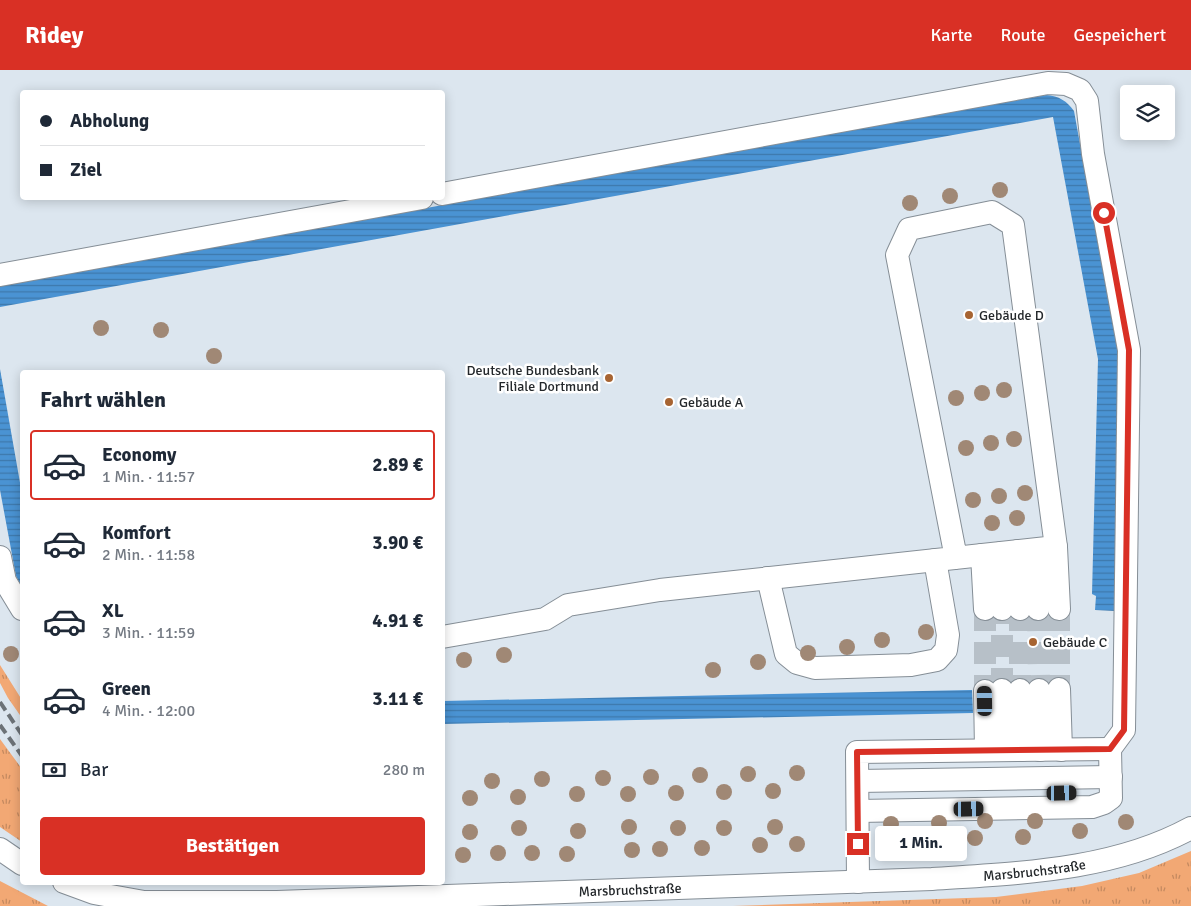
<!DOCTYPE html>
<html lang="de">
<meta charset="utf-8">
<style>
:root{--surface:#fff;--page:#f2f2f3;--text:#1f2937;--muted:#747a83;--line:#e0e1e3;--accent:#d93025}
body{margin:0;font-family:Signika,sans-serif;background:var(--page);color:var(--text);height:100vh;display:flex;flex-direction:column;font-size:19px;white-space:nowrap}
*{box-sizing:border-box;margin:0}
p{font-size:16px;color:var(--muted)}
.icon{flex:none;width:28px;height:28px;fill:none;stroke:currentColor;stroke-width:2;stroke-linecap:round;stroke-linejoin:round}
.map{position:relative;flex:1;overflow:hidden}
.panel{position:absolute;left:20px;top:300px;width:425px;height:515px;display:flex;flex-direction:column;background:var(--surface);border-radius:5px;box-shadow:0 2px 12px #0003}
.panel>*{flex:none}
.banner{position:absolute;left:20px;top:20px;width:425px;height:110px;border-radius:5px;box-shadow:0 2px 12px #0003;display:grid;align-content:center;height:110px;padding:0 20px;background:var(--surface)}
.controls{position:absolute;left:1120px;top:15px;display:grid;gap:10px}
.controls a{display:grid;place-items:center;width:55px;height:55px;border-radius:5px;background:var(--surface);box-shadow:0 2px 12px #0003;font-size:25px}
.end{position:absolute;width:22px;height:22px;margin:-11px;border:6px solid #d93025;background:#fff;box-shadow:0 0 0 2px #fff}
.from{border-radius:50%}
.bubble{position:absolute;height:35px;border-radius:5px;background:var(--surface);box-shadow:0 2px 12px #0003;font-size:16px;font-weight:800;line-height:35px;text-align:center}
.car{position:absolute;width:15px;height:30px;margin:-15px -8px;border-radius:6px;box-shadow:0 0 4px 1px #0007;background:linear-gradient(#222 24%,#8ab4d8 0 40%,#222 0 76%,#8ab4d8 0 86%,#222 0)}
.banner b{display:flex;align-items:center;gap:18px;height:48px;font-size:19px}
.banner b+b{border-top:1px solid var(--line)}
.banner i{width:12px;height:12px;background:var(--text)}
ul{padding:0;list-style:none}
li{display:flex;align-items:center;gap:15px;height:70px;margin:0 10px 8px;padding:0 10px;border:2px solid transparent;border-radius:5px}
li div{flex:1}
li b{display:block;font-size:19px}
li em{font-style:normal;font-weight:800}
li.active{border-color:var(--accent)}
li>.icon{width:45px;height:45px;stroke-width:1.5}
h2{padding:0 20px;font-size:22px;line-height:60px}
.pay{display:flex;align-items:center;gap:12px;height:55px;padding:0 20px;font-size:19px}
.pay p{margin-inline-start:auto}
.cta{display:flex;gap:10px;margin-top:auto;padding:10px 20px}
.cta a{flex:1;height:58px;border-radius:5px;background:var(--accent);color:#fff;font-size:20px;font-weight:800;line-height:58px;text-align:center}
header{display:flex;align-items:center;gap:30px;box-sizing:border-box;height:70px;padding:0 25px;background:var(--accent);color:#fff}
header strong{font-size:24px}
nav{display:flex;gap:28px;margin-inline-start:auto;font-size:18px}
.map>svg:first-child{display:block}
</style>
<header>
<strong>Ridey</strong>
<nav><a>Karte</a><a>Route</a><a>Gespeichert</a></nav>
</header>
<div class="map">
<svg width="1191" height="836" viewBox="0 0 1191 836">
<defs>
<pattern id="grass-tufts" width="24" height="20" patternUnits="userSpaceOnUse" patternTransform="scale(1.25)"><rect width="24" height="20" fill="#f2a874"/><path d="M3 7l-1-3M5 7V3M7 7l1-3M15 17l-1-3M17 17v-4M19 17l1-3" fill="none" stroke="#c4895f"/></pattern>
<pattern id="water-rules" width="6" height="5" patternUnits="userSpaceOnUse" patternTransform="scale(1.25)"><rect width="6" height="5" fill="#4a93d3"/><path d="M0 2.5h6" fill="none" stroke="#3d78ab"/></pattern>
</defs>
<rect width="100%" height="100%" fill="#dce6ef"/>
<path fill="url(#grass-tufts)" d="M0 595 22 630V648L8 628 0 613Z
M0 669 22 699V772L0 757Z
M1191 781V836H733L996 827 1082 816 1139 803Z
M0 811 48 836H0Z"/>
<path fill="url(#water-rules)" d="M1046 25C1059 26 1067 31 1074 41L1118 282 1115 541 1095 540 1096 526 1092 524 1098 289 1053 47 0 237V216Z
M0 299 22 424V517L16 506 0 420Z
M972 620 973 643 443 654V631Z"/>
<g fill="none" stroke-linecap="round" stroke-linejoin="round">
<path stroke="#b7c0c8" stroke-width="22" stroke-dasharray="22 11" stroke-linecap="butt" d="M985 539V621
M1020 539V620
M1038 539 1039 620
M1059 539V619
M1002 620V539"/>
<defs>
<g id="minor">
<path d="M442 124 1048 13 1066 14 1080 20 1087 31 1093 84 1129 280 1124 660 1110 679 1111 728 1104 733 1092 737 858 741"/>
<path d="M0 205 422 128"/>
<path d="M1056 477 1059 539"/>
<path d="M1036 480 1038 539"/>
<path d="M1018 481 1020 539"/>
<path d="M1001 483 1002 539"/>
<path d="M982 485 985 539"/>
<path d="M0 487 5 511 22 539"/>
<path d="M768 508 786 584 797 593 815 598 911 595 937 590 946 580 948 565 935 490"/>
<path d="M442 567 545 549 568 535 660 520 1056 477 1013 155 992 142 909 159 897 185 956 488"/>
<path d="M1059 619 1061 680"/>
<path d="M1002 620 1004 680"/>
<path d="M1020 620 1022 680"/>
<path d="M1039 620 1040 680"/>
<path d="M985 621 986 680"/>
<path d="M858 711 1111 707"/>
<path d="M0 779 22 794"/>
<path id="s1" d="M64 812 94 823 144 832H277L932 809C1019 803 1112 801 1191 758"/>
<path d="M858 812 857 682 1110 679"/>
</g>
</defs>
<use href="#minor" stroke="#858e96" stroke-width="24"/>
<use href="#minor" stroke="#fff" stroke-width="22"/>
<path stroke="#6c7277" stroke-width="4" stroke-dasharray="10 5" stroke-linecap="butt" d="M0 632 22 665
M0 655 22 686"/>
</g>
<g fill="#a08875">
<circle cx="1000" cy="120" r="8"/>
<circle cx="950" cy="126" r="8"/>
<circle cx="910" cy="133" r="8"/>
<circle cx="101" cy="258" r="8"/>
<circle cx="161" cy="260" r="8"/>
<circle cx="214" cy="286" r="8"/>
<circle cx="1004" cy="320" r="8"/>
<circle cx="982" cy="323" r="8"/>
<circle cx="956" cy="328" r="8"/>
<circle cx="1014" cy="369" r="8"/>
<circle cx="991" cy="373" r="8"/>
<circle cx="966" cy="378" r="8"/>
<circle cx="1025" cy="423" r="8"/>
<circle cx="999" cy="426" r="8"/>
<circle cx="973" cy="430" r="8"/>
<circle cx="1017" cy="448" r="8"/>
<circle cx="992" cy="453" r="8"/>
<circle cx="926" cy="562" r="8"/>
<circle cx="882" cy="570" r="8"/>
<circle cx="847" cy="577" r="8"/>
<circle cx="808" cy="583" r="8"/>
<circle cx="11" cy="584" r="8"/>
<circle cx="504" cy="585" r="8"/>
<circle cx="464" cy="590" r="8"/>
<circle cx="758" cy="592" r="8"/>
<circle cx="713" cy="600" r="8"/>
<circle cx="797" cy="703" r="8"/>
<circle cx="748" cy="704" r="8"/>
<circle cx="700" cy="705" r="8"/>
<circle cx="651" cy="707" r="8"/>
<circle cx="603" cy="708" r="8"/>
<circle cx="542" cy="709" r="8"/>
<circle cx="492" cy="711" r="8"/>
<circle cx="773" cy="721" r="8"/>
<circle cx="724" cy="722" r="8"/>
<circle cx="676" cy="723" r="8"/>
<circle cx="577" cy="724" r="8"/>
<circle cx="628" cy="724" r="8"/>
<circle cx="518" cy="727" r="8"/>
<circle cx="470" cy="728" r="8"/>
<circle cx="985" cy="751" r="8"/>
<circle cx="1035" cy="751" r="8"/>
<circle cx="1126" cy="752" r="8"/>
<circle cx="939" cy="753" r="8"/>
<circle cx="891" cy="754" r="8"/>
<circle cx="629" cy="757" r="8"/>
<circle cx="775" cy="757" r="8"/>
<circle cx="519" cy="758" r="8"/>
<circle cx="678" cy="758" r="8"/>
<circle cx="724" cy="758" r="8"/>
<circle cx="578" cy="761" r="8"/>
<circle cx="1080" cy="761" r="8"/>
<circle cx="470" cy="762" r="8"/>
<circle cx="1023" cy="767" r="8"/>
<circle cx="975" cy="768" r="8"/>
<circle cx="928" cy="771" r="8"/>
<circle cx="797" cy="774" r="8"/>
<circle cx="760" cy="775" r="8"/>
<circle cx="702" cy="778" r="8"/>
<circle cx="660" cy="779" r="8"/>
<circle cx="632" cy="780" r="8"/>
<circle cx="498" cy="783" r="8"/>
<circle cx="532" cy="783" r="8"/>
<circle cx="567" cy="784" r="8"/>
<circle cx="463" cy="785" r="8"/>
</g>
<g fill="none" stroke-linecap="round" stroke-linejoin="round">
<path stroke="#d93025" stroke-width="6" d="M858 774 857 682 1110 679 1124 660 1129 280 1104 143"/>
</g>
<g fill="#a76432" stroke="#fff" stroke-width="2">
<circle cx="969" cy="245" r="5"/>
<circle cx="609" cy="308" r="5"/>
<circle cx="669" cy="332" r="5"/>
<circle cx="1033" cy="572" r="5"/>
</g>
<g text-anchor="middle" stroke-width="5" stroke-linejoin="round" paint-order="stroke">
<g font-size="14" fill="#24282b" stroke="#fff" text-anchor="start">
<text x="979" y="250">Gebäude D</text>
<text x="599" y="305" text-anchor="end">Deutsche Bundesbank<tspan x="599" dy="16">Filiale Dortmund</tspan></text>
<text x="679" y="337">Gebäude A</text>
<text x="1043" y="577">Gebäude C</text>
</g>
<g font-size="14" fill="#24282b" stroke="#fff">
<text dy="5" stroke="none"><textPath href="#s1" startOffset="974">Marsbruchstraße</textPath></text>
<text dy="5" stroke="none"><textPath href="#s1" startOffset="569">Marsbruchstraße</textPath></text>
</g>
</g>
</svg>
<div class="controls">
<a><svg class="icon" aria-label="layers" viewBox="0 0 24 24"><path d="M12 4l9 5-9 5-9-5zM3 14l9 5 9-5"/></svg></a>
</div>
<i class="end from" style="left:1104px;top:143px"></i>
<i class="end" style="left:858px;top:774px"></i>
<div class="bubble" style="left:875px;top:756px;width:92px">1 Min.</div>
<i class="car" style="left:985px;top:631px;rotate:359deg"></i>
<i class="car" style="left:1062px;top:723px;rotate:89deg"></i>
<i class="car" style="left:969px;top:739px;rotate:89deg"></i>
<div class="banner">
<b><i class="from"></i>Abholung</b>
<b><i></i>Ziel</b>
</div>
<section class="panel">
<h2>Fahrt wählen</h2>
<ul>
<li class="active"><svg class="icon" aria-label="car" viewBox="0 0 24 24"><path d="M5 17H2v-5l4-1 3-4h7l3 4 3 1v5h-3M9 17h6M6 11h13"/><circle cx="7" cy="17" r="2"/><circle cx="17" cy="17" r="2"/></svg><div><b>Economy</b><p>1 Min. · 11:57</p></div><em>2.89 €</em></li>
<li><svg class="icon" aria-label="car" viewBox="0 0 24 24"><path d="M5 17H2v-5l4-1 3-4h7l3 4 3 1v5h-3M9 17h6M6 11h13"/><circle cx="7" cy="17" r="2"/><circle cx="17" cy="17" r="2"/></svg><div><b>Komfort</b><p>2 Min. · 11:58</p></div><em>3.90 €</em></li>
<li><svg class="icon" aria-label="car" viewBox="0 0 24 24"><path d="M5 17H2v-5l4-1 3-4h7l3 4 3 1v5h-3M9 17h6M6 11h13"/><circle cx="7" cy="17" r="2"/><circle cx="17" cy="17" r="2"/></svg><div><b>XL</b><p>3 Min. · 11:59</p></div><em>4.91 €</em></li>
<li><svg class="icon" aria-label="car" viewBox="0 0 24 24"><path d="M5 17H2v-5l4-1 3-4h7l3 4 3 1v5h-3M9 17h6M6 11h13"/><circle cx="7" cy="17" r="2"/><circle cx="17" cy="17" r="2"/></svg><div><b>Green</b><p>4 Min. · 12:00</p></div><em>3.11 €</em></li>
</ul>
<div class="pay"><svg class="icon" aria-label="cash" viewBox="0 0 24 24"><path d="M3 7h18v10H3z"/><circle cx="12" cy="12" r="2"/></svg>Bar<p>280 m</p></div>
<div class="cta"><a>Bestätigen</a></div>
</section>
</div>
